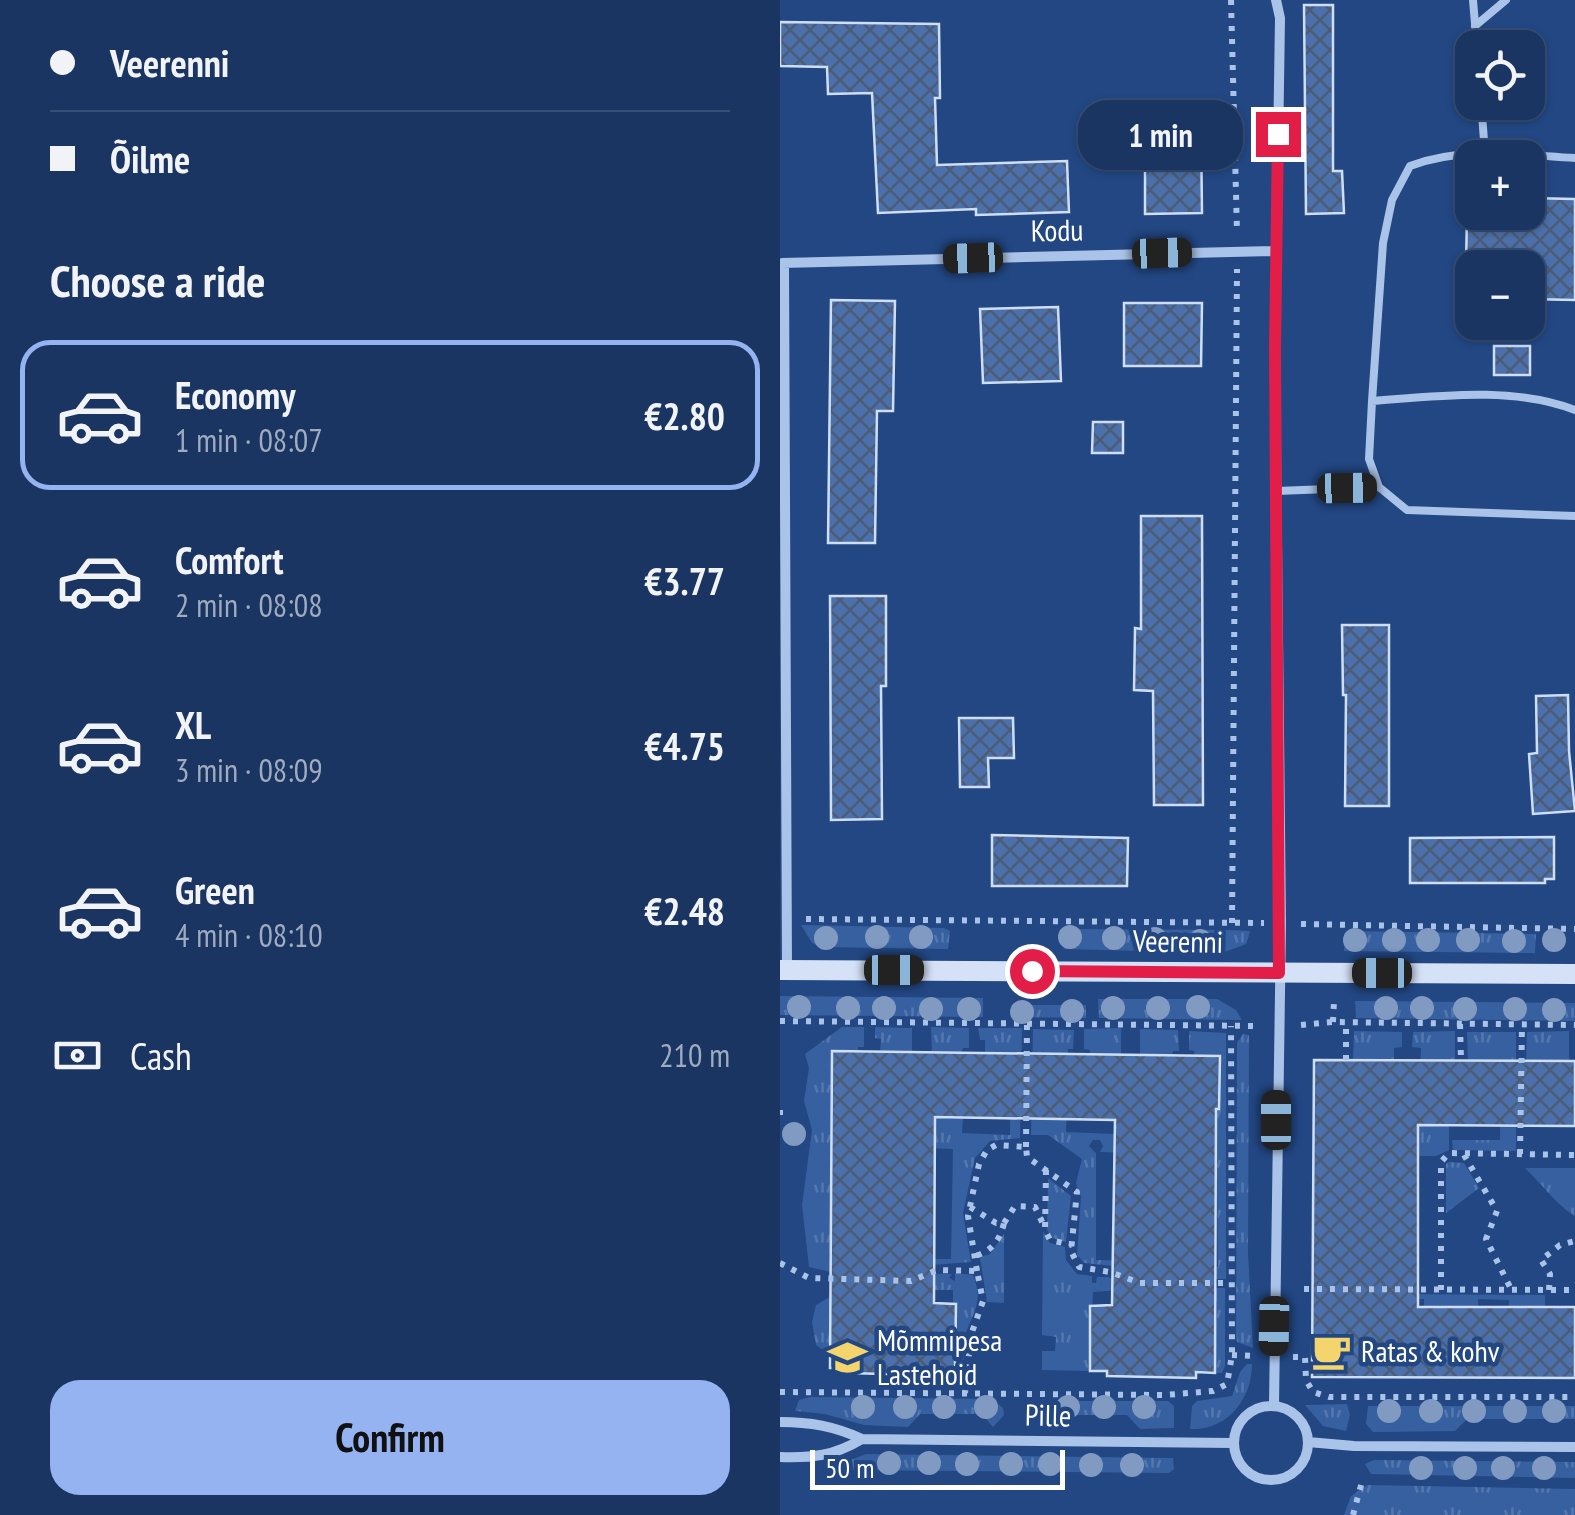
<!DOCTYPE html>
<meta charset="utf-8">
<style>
:root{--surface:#1a3562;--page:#27406b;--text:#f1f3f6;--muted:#9fabbe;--line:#385077;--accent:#95b2f1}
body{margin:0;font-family:"PT Sans Narrow",sans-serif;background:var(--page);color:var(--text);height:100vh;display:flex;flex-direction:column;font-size:38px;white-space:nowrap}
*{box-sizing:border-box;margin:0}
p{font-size:32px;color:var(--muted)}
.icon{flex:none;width:55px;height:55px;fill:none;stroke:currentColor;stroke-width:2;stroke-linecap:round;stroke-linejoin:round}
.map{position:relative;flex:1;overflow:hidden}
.sheet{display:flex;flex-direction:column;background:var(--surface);width:780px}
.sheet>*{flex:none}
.hud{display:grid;align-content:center;height:220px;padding:0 50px;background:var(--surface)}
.fabs{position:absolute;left:675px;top:30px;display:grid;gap:20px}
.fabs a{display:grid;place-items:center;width:90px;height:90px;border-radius:20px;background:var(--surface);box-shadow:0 2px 8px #0004,0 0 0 2px var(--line);font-size:50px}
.scale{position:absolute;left:30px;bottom:25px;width:255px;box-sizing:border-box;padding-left:10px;border:5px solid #fff;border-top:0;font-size:28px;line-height:35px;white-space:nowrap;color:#fff;-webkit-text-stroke:8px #224783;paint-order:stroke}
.end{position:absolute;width:45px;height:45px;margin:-22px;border:12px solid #e11d48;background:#fff;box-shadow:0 0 0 5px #fff}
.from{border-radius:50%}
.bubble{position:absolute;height:70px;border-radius:30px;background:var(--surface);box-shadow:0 2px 8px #0004,0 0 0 2px var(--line);font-size:32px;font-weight:600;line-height:70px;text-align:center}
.car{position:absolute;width:30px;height:60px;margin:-30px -15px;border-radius:12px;box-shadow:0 0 8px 2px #0007;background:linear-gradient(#222 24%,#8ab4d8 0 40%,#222 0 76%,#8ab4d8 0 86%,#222 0)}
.hud b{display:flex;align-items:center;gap:35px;height:95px;font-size:38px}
.hud b+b{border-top:2px solid var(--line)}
.hud i{width:25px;height:25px;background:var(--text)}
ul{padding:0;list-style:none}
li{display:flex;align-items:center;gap:30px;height:150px;margin:0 20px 15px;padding:0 30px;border:5px solid transparent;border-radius:30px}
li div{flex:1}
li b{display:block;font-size:38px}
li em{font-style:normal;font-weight:600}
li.selected{border-color:var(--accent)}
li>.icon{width:90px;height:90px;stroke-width:1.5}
h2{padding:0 50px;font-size:45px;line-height:120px}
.pay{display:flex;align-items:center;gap:25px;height:110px;padding:0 50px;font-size:38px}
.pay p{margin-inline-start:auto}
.cta{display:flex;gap:20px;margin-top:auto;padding:20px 50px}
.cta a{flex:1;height:115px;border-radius:30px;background:var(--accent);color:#111;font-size:40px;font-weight:600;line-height:115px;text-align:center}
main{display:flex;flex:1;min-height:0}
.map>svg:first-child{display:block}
</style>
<main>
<section class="sheet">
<div class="hud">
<b><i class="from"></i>Veerenni</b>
<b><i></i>Õilme</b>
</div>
<h2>Choose a ride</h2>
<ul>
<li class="selected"><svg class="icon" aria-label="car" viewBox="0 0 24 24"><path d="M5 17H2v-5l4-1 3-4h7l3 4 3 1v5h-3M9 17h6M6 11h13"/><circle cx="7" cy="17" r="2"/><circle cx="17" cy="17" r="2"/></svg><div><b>Economy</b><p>1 min · 08:07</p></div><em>€2.80</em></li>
<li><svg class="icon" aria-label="car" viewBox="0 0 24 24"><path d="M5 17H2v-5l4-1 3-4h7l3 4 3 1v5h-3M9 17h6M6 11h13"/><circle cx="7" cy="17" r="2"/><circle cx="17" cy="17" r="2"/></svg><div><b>Comfort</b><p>2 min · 08:08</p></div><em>€3.77</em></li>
<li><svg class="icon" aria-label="car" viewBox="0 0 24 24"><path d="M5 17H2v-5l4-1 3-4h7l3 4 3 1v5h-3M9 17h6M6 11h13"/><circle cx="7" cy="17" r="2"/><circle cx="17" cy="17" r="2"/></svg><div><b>XL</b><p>3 min · 08:09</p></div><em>€4.75</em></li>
<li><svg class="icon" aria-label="car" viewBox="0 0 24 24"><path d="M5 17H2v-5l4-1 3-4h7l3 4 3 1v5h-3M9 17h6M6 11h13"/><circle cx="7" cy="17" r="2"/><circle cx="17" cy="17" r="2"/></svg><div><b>Green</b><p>4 min · 08:10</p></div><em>€2.48</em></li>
</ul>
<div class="pay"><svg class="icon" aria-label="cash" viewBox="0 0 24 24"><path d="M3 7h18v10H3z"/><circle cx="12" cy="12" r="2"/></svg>Cash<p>210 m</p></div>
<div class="cta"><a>Confirm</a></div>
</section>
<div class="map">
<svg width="795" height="1515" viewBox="0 0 795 1515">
<defs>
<pattern id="grass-tufts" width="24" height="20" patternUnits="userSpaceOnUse" patternTransform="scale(2.5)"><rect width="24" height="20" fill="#3660a0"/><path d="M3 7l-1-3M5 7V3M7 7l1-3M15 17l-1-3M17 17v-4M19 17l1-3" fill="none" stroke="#5478ae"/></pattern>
<pattern id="building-cross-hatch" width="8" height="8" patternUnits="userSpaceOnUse" patternTransform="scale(2.5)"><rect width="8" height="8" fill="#4b70ab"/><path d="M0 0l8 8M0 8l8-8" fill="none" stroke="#4c5c77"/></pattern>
</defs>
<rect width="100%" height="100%" fill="#224783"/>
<path fill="url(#grass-tufts)" d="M21 925 164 928 170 931 168 949 42 947 32 943Z
M290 929 450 930 470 931 466 944 442 953 284 949 281 940 284 930Z
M569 931 756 934 755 953 564 951 565 934Z
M0 996 203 998V1017L0 1015Z
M318 999H437L456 1010 462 1020 319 1018Z
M575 1001 795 1003V1021L576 1018Z
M235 1005H306V1018L234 1017Z
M62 1027H84V1047H78V1052H52L51 1116H79L100 1052 101 1039 95 1038V1027L132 1028V1055H152L151 1027 189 1028V1048H183L156 1117 183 1118 182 1133 230 1135 231 1054 205 1053V1040H200L198 1028H242L240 1138 210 1141 195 1158 183 1213 191 1262 152 1265 98 1258 171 1259 173 1149 144 1148 49 1255 50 1263H59L60 1274 29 1267 22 1205 32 1130 24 1101 29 1068 25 1054Z
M341 1028V1057L360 1058V1029L398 1030 399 1051H393L392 1055 432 1120H436V1109L439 1108 440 1057 415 1056 414 1051 409 1050V1031L446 1033V1279H429V1267H438L437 1167C397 1166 360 1152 320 1152L323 1146 320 1140H313L309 1146 316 1153V1260L390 1261 333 1266 304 1263 297 1255 301 1197 296 1183 302 1159 268 1135H251L253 1029 294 1030 293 1049H288L286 1132 334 1134 336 1055 310 1054V1050L304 1049V1029Z
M574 1031 622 1032V1047L614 1048V1067L640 1068 641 1048 632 1047 633 1032 675 1031V1060L647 1061V1125L669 1126V1150L656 1156H625L534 1171 533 1125H557L607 1060H573Z
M789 1031V1061L746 1063 747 1032Z
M687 1032H736V1151L673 1150 672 1140H720L721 1061 688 1060Z
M463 1034 469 1035 468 1252 473 1348 457 1342 456 1334 457 1043Z
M669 1162 684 1163 699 1188 666 1213V1164Z
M745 1168H795V1216C776 1205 762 1184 745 1168Z
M268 1178 291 1196 286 1242 272 1238 267 1230Z
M263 1231 270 1243 285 1247 286 1260 297 1274 312 1276V1283H316L317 1277H328L356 1289 313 1292 310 1371 262 1370V1351H275L276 1337 262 1335Z
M224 1234V1303L207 1302 200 1257 210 1254Z
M175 1273 193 1275C203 1300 195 1310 186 1332 182 1342 185 1355 183 1365H175L176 1305 173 1304V1290H145L131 1283 158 1274H172L169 1278 175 1281Z
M50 1284 117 1285 116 1298 50 1297V1355L36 1345 32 1322 36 1305 50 1297Z
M387 1288H445V1366L442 1373H435L437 1302 387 1301Z
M608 1294 765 1295V1307L729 1308V1300L698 1299V1358L644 1307V1299H613Z
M467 1364H472C472 1398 448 1431 410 1429L412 1406 417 1401 452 1396 460 1372Z
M30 1397 212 1399 223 1408 224 1415 213 1427 202 1414H140L128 1427 84 1425 45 1414 15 1411 19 1400Z
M274 1401H388L394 1406V1428L360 1429 347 1415H286L276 1428 264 1412 265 1406Z
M567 1404 570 1415 566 1431 543 1426 525 1405Z
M588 1406H795V1419H687L675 1431 593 1432 586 1424Z
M86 1454 393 1458 394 1469 389 1473 68 1470V1461Z
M594 1460 795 1462V1478L591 1474 585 1464Z
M587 1485 795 1489V1515H564L571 1496Z"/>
<path fill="url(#building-cross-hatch)" stroke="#cedef6" stroke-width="2.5" d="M524 5H553V171H562L564 213 526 214Z
M0 22 159 24 160 98H155L157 165 287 161 289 212 196 215V209L98 213 92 93 48 94 47 67 0 66Z
M365 129H421L422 213 365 214Z
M748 198 795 199V300L748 299V268H686L687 212H748Z
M51 300 115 301 113 411H97L95 543H48Z
M344 303H422L421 366H344Z
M278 307 281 381 203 383 200 309Z
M714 346H750V375H714Z
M313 422H343V453H312Z
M361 516H422L423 805H374L373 691 354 690 355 628 361 629Z
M50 596H106V686H101L102 819 51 820Z
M562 625H609V806H565L566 695H563Z
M788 695 789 751 795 811 753 814 749 754 757 753 756 696Z
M179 718H233L234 758H208L209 787H180Z
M212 835 348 838 347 886H212Z
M774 837V879H765V883H630V838Z
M52 1051 440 1056 439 1109H436L435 1373 416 1372V1378L327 1376V1371H310V1306L332 1305 335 1120 155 1117 154 1303 176 1304 175 1369H157V1374H106L67 1373V1368H50Z
M534 1060 795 1061V1126L638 1125V1307H795V1378L532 1377Z"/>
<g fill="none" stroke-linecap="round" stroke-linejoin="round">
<path stroke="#aac3e8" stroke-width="6" stroke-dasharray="5 8" stroke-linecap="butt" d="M451 0 457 232
M26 919 484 923
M452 923 457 269
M521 924 795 929
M0 1021 479 1026
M553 1022 554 1001
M680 1024 681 1060
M521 1025 553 1022 795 1025
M566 1060V1023
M0 1110V1122
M246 1147 247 1022
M740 1154 742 1025
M684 1155 717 1211 706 1239 731 1289
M266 1170 265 1230 270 1240 292 1245
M190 1207 216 1223H224C220 1240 212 1251 195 1256
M224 1223 235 1206 255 1207 265 1228
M0 1263 29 1278 131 1281 157 1270 197 1271 203 1301 191 1335 185 1393
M197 1271 188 1216 199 1164 207 1150 216 1145 246 1147 247 1157 297 1192 291 1251 299 1267 330 1272 360 1283H449
M524 1289 795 1290
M661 1290V1162L669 1153 795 1155
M769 1290 770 1274 761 1260 780 1245 795 1241
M452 1355 475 1356
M513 1357H525L526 1380 533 1392 549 1397H795
M0 1392 385 1395 433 1391 447 1384 452 1355 451 1026
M573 1515 583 1478"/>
<path stroke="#aac3e8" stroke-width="8" d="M693 0 697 48
M695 26 726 0
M701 102 705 153
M592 401 603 243 612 200 630 166C683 146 740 155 795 158
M599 487 589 459 592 401C657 396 734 386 795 410
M497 491 599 487 627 510 795 516"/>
<path stroke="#aac3e8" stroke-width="10" d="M2 263 496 251
M4 263 7 970
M494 1405 501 924 495 349 500 18 496 0
M454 1443a37 37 0 1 1 74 0a37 37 0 1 1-74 0Z
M0 1422C30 1422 54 1426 82 1439L453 1443
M528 1442 574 1446 795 1447
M0 1457C32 1458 54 1456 82 1439"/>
<path stroke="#d4e1f7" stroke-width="20" d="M0 970 795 974"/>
</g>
<g fill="#819ac2">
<circle cx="97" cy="937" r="12"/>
<circle cx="141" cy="937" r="12"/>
<circle cx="290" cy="937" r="12"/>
<circle cx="46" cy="938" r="12"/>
<circle cx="334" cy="938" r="12"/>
<circle cx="375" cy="939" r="12"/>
<circle cx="575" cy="940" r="12"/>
<circle cx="614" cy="940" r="12"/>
<circle cx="648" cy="940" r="12"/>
<circle cx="688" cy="940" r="12"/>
<circle cx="774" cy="940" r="12"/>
<circle cx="420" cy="941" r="12"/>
<circle cx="734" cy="941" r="12"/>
<circle cx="19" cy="1007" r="12"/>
<circle cx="418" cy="1007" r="12"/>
<circle cx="68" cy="1008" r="12"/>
<circle cx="104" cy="1008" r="12"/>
<circle cx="333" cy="1008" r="12"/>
<circle cx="378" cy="1008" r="12"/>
<circle cx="606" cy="1008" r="12"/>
<circle cx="642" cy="1008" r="12"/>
<circle cx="151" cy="1009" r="12"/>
<circle cx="189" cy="1009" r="12"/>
<circle cx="685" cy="1009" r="12"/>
<circle cx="735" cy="1009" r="12"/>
<circle cx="774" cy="1010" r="12"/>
<circle cx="292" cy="1011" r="12"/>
<circle cx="242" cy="1012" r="12"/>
<circle cx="14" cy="1134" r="12"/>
<circle cx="83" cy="1407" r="12"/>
<circle cx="125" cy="1407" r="12"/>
<circle cx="164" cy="1407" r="12"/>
<circle cx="206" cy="1407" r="12"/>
<circle cx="288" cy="1407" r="12"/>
<circle cx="324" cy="1407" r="12"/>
<circle cx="364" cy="1407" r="12"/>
<circle cx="609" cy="1411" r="12"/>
<circle cx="651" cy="1411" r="12"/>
<circle cx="694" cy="1411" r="12"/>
<circle cx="735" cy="1411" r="12"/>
<circle cx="774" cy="1411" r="12"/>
<circle cx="109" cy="1463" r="12"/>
<circle cx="149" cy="1463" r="12"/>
<circle cx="187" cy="1464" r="12"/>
<circle cx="231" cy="1464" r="12"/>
<circle cx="270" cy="1464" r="12"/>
<circle cx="311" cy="1465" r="12"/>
<circle cx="352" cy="1465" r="12"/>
<circle cx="641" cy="1468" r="12"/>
<circle cx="685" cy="1468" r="12"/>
<circle cx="723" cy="1468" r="12"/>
<circle cx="764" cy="1468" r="12"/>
</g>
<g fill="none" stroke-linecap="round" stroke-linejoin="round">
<path stroke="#e11d48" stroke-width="12" d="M252 971 499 973 495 349 498 134"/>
</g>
<defs>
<symbol id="cafe-bare" viewBox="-9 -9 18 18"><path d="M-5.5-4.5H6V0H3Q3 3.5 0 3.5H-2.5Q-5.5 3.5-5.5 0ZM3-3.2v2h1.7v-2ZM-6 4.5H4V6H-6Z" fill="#f4d46c" stroke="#224783" stroke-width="2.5" paint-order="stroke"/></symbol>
<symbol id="school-bare" viewBox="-9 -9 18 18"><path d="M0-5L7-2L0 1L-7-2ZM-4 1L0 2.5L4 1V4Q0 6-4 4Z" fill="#f4d46c" stroke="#224783" stroke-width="2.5" paint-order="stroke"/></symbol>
</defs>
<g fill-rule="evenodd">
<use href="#cafe-bare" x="524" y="1324" width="55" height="55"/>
<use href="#school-bare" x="40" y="1330" width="55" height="55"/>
</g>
<g text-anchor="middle" stroke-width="9" stroke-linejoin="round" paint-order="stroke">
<g font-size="30" fill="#fff" stroke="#224783">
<text transform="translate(277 231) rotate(-1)" y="10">Kodu</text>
<text transform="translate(398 942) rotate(1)" y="10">Veerenni</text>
<text transform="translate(268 1416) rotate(1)" y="10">Pille</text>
</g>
<g font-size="30" fill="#fff" stroke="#224783" text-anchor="start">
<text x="97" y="1351">Mõmmipesa<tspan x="97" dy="34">Lastehoid</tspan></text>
<text x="581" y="1362">Ratas &amp; kohv</text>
</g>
</g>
</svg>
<div class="fabs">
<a><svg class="icon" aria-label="locate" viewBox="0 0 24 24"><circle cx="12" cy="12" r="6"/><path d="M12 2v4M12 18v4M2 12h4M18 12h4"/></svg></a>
<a>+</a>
<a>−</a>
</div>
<div class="scale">50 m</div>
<i class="end from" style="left:252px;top:971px"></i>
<i class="end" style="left:498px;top:134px"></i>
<div class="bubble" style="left:298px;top:100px;width:165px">1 min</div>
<i class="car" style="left:382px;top:253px;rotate:88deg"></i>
<i class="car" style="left:193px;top:258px;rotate:268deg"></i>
<i class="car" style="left:567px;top:488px;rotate:89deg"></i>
<i class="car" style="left:114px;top:970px;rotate:90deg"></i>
<i class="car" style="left:602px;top:973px;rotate:270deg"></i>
<i class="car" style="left:496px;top:1120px;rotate:0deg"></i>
<i class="car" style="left:494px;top:1326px;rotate:181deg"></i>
</div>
</main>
